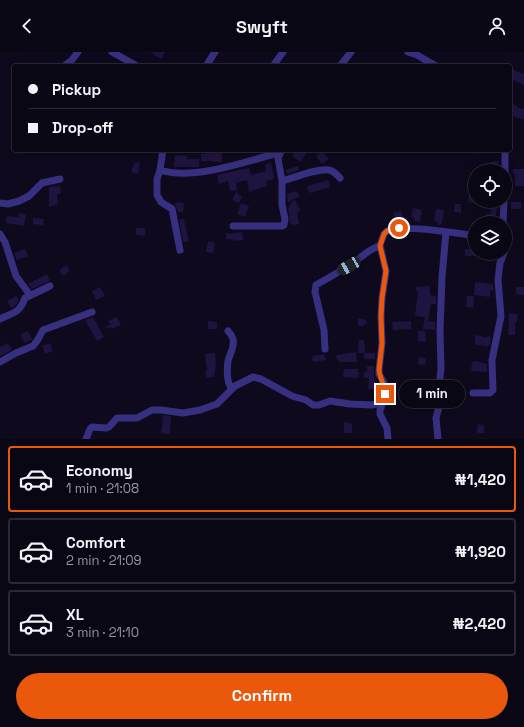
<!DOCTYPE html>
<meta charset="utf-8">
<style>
:root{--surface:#0a0715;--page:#13101e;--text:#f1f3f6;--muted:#9999a0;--line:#2a2834;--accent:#ea580c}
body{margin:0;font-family:"Space Grotesk",sans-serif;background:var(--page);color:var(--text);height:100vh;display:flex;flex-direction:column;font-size:15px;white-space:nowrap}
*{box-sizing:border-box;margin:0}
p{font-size:13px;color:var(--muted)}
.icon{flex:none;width:22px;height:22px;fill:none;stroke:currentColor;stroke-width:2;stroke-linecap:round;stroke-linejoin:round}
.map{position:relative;height:387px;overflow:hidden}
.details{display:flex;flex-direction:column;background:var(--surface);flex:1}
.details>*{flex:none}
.guide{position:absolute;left:12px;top:12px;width:500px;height:88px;border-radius:4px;box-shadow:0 4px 16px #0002,0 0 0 1px var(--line);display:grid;align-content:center;height:88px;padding:0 16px;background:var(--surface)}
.controls{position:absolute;left:468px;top:112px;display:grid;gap:8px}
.controls a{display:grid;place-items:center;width:44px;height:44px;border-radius:50%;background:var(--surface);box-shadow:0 4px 16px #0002,0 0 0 1px var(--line);font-size:20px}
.end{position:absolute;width:18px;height:18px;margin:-9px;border:5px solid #ea580c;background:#fff;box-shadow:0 0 0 2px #fff}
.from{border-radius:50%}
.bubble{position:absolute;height:28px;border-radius:14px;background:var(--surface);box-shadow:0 4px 16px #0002,0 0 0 1px var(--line);font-size:13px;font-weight:800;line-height:28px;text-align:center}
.car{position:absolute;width:12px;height:24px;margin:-12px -6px;border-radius:5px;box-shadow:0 0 3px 1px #0007;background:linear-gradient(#222 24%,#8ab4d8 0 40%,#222 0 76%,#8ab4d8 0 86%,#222 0)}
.guide b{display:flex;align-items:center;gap:14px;height:38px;font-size:15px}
.guide b+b{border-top:1px solid var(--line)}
.guide i{width:10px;height:10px;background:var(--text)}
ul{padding:7px 0 0;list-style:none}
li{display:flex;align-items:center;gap:12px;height:66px;margin:0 8px 6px;padding:0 8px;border:2px solid var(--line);border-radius:4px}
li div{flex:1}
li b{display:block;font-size:15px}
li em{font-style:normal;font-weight:800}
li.selected{border-color:var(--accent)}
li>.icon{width:36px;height:36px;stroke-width:1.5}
.action{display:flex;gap:8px;margin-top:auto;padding:8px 16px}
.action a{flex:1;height:46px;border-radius:24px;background:var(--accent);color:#fff;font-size:16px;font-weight:800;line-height:46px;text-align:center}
header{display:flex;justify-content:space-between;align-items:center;height:52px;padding:0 16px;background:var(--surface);font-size:18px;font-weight:800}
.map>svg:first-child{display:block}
</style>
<header><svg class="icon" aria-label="back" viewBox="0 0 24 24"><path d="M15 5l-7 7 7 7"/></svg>Swyft<svg class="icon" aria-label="person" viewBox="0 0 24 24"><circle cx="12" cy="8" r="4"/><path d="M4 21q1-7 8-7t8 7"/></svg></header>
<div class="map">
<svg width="524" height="387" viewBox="0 0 524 387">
<rect width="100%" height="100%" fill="#0e091c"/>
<path fill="#1f143f" d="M150 0H165L161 7Z
M511 17 524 22V33L510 26Z
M513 52 521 57V56L524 57V67L515 65 510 62V58Z
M213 98H222V110H213V109H201V102L213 101Z
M295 98 297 99 308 98 301 110 292 104Z
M322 99 329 107 322 112 316 104Z
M175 103 187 104V107H199V115H174Z
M498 109 499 118 491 119 490 110Z
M135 110 140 111 138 122 131 120Z
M270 110 272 115 274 127 266 129 267 134 249 140 247 128 236 131 238 143 242 144 239 151 232 148 237 138 230 139 228 129 219 132 217 123 249 116 251 123 266 119 265 113Z
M298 114 299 118 287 122 286 118Z
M513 117H524V134H515V122L513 121Z
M329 128 330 135 309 141 307 134Z
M60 134 61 142H57L58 152 49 155V135Z
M296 139 300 144 288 150 287 142Z
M469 141 475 142V151L468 150Z
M294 147 301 158 297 160 299 172 293 173 289 171 290 168 288 157Z
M176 150 184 151 183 160H178L175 153Z
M511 150H521V157H511Z
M241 151 249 154 245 165 237 162Z
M455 152H461V161L454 160Z
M492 153H498L494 171 485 169 487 161 490 162Z
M413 156 422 158 420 170 413 168 414 165H411Z
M436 157 444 158 442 171 438 174V170L434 169Z
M401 159 404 167H402L403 170 399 172 398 169 396 170 393 161Z
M19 161 26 162 24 174 6 171 7 164 19 165Z
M33 166 44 167 43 173 33 172Z
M179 167H184L187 182H188V190H183Z
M136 176H145V184L136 183Z
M242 180 243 188 233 189V187H226V181H230V182Z
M208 189 215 191 213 201 206 200Z
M25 197 28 204 17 208 14 201Z
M465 197 475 198V204H465Z
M66 213 70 219 63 224 59 218Z
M47 222 50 229 32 237 28 232Z
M475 230 493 232 494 238H490V245L474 243Z
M430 234V243L436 244V252H431L428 269 435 270V278L423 277 425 265 415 264 418 239H416V235Z
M100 235 105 244 96 248 92 239Z
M516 235H524V243L516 242Z
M16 244 19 248 15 254 11 256 7 249Z
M467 244H474L473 256 466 255Z
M509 261 518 262 517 270H515V283H508Z
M93 265 104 285 97 289 85 268Z
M117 265 121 273 112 277 111 275 105 277 110 272 108 269Z
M358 267H365L368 272H364V274H358Z
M208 269 217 270V277H208Z
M411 269V277L393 278 392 270Z
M28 279 32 287 25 291 20 283Z
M418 279H425L426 290 418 289Z
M475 283 482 284V286L490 284 491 287 490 293 484 295V293H475Z
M359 288H364L365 301H358Z
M8 291 12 298 0 304V295Z
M50 291 53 299 45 302 42 294Z
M356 300 357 310H339V308H337L336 303Z
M215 301 216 311 214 325 206 326 205 319 207 318 205 302Z
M364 301H375V307H364Z
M324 302 326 308 313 310 312 304Z
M419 305 426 306 425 313 418 312Z
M476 309 487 312V320L471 319 472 310Z
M367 314H374V329H377V337H368L369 326H364V320H367Z
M344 317H358L359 326 343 325Z
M417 330 423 331 421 340 416 339Z
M163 363 171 364 170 382 161 381Z
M345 370 352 372V381H344V371Z
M478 372 484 373V381H477Z"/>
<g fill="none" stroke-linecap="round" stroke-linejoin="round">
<path stroke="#373080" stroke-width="7" d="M112 0 137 14
M408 0 417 3 436 14
M64 14 72 8 78 0
M206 14 215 0
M273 14 283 0
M340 14 351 0
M163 98 160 118 157 127V143L161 150 172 157 180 198
M160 118C193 129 248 109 281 100
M505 121V98
M282 129C295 126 316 116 329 118 334 119 337 123 340 126
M0 151 8 152 19 149 29 144 42 131 60 127
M503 171 504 149
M233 174H282L284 173 285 167 282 153V129L278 106 282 98
M505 179 506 180 505 194
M0 182 5 190 16 224 30 243
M0 267C14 260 19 262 25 246L50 234
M228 279C230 281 232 284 233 287 235 295 230 301 228 309 227 317 226 330 232 337
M325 297 324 278 315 240 316 233 349 214 369 199 380 193
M0 310 16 301 33 294 37 289 43 278 92 260
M473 341H490L493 338 492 308 501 264 498 228 500 211 504 201
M86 387 90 377 92 375 106 376 109 375 117 366H137L152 358H161L183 361 200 358 217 352 235 334 253 325 261 327 292 344 306 348 313 353H319L330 349 350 352 372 353 383 350
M388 387 387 376 380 362V358L383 350 385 342 384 331 379 322V318L382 291 381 264 382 246 386 219 380 193 384 182 387 179C402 172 457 181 475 184
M438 387 436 366 440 351 439 335 441 316 440 279 442 225 446 180"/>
</g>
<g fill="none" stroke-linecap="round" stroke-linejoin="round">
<path stroke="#ea580c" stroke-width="5" d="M385 342C384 332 380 326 379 318L382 291 381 264 382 246 386 219 380 194 384 182 387 179 399 176"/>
</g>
</svg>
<div class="controls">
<a><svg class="icon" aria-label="locate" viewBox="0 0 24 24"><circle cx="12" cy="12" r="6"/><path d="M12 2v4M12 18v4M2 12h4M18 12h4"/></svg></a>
<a><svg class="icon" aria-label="layers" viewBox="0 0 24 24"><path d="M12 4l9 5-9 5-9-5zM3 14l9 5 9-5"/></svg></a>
</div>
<i class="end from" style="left:399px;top:176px"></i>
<i class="end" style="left:385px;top:342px"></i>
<div class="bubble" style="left:399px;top:328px;width:66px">1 min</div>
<i class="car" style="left:349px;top:214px;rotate:240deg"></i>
<div class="guide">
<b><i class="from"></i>Pickup</b>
<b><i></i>Drop-off</b>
</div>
</div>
<section class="details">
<ul>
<li class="selected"><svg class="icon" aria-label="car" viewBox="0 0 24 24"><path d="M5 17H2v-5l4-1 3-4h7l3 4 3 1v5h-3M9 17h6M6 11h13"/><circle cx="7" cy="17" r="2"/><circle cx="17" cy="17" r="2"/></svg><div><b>Economy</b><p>1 min · 21:08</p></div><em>₦1,420</em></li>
<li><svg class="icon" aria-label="car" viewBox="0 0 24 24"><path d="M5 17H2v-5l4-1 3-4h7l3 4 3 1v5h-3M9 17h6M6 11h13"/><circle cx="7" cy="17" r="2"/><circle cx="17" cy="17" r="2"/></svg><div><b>Comfort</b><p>2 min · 21:09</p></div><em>₦1,920</em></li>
<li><svg class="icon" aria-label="car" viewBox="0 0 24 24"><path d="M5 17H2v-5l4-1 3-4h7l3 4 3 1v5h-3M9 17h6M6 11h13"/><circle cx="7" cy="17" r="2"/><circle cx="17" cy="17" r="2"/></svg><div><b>XL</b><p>3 min · 21:10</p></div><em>₦2,420</em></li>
</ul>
<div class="action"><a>Confirm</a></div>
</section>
